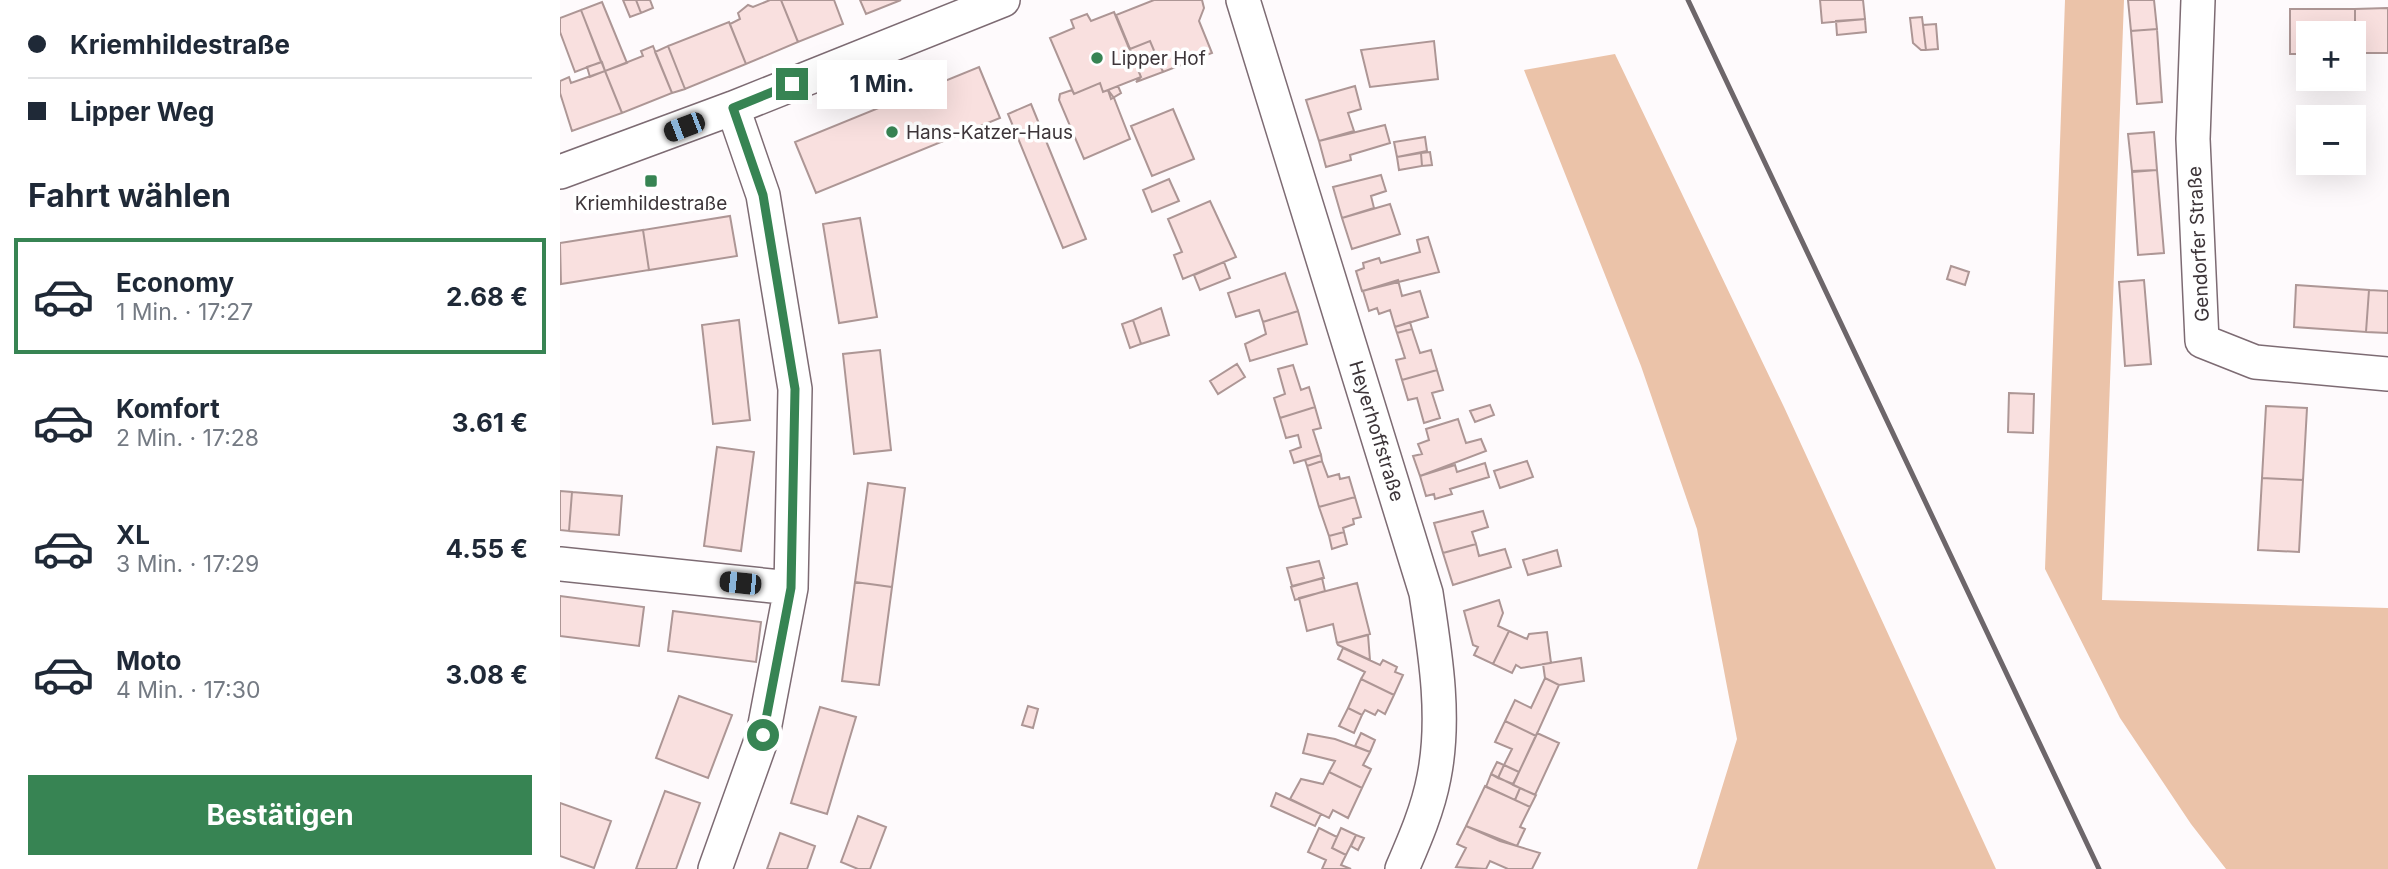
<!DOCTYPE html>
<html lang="de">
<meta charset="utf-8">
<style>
:root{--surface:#fff;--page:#f2f2f3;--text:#1f2937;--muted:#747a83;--line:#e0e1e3;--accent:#378453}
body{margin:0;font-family:Inter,sans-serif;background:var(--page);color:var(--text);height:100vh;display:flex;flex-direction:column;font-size:26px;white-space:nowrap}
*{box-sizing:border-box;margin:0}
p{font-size:23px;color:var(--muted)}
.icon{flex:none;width:38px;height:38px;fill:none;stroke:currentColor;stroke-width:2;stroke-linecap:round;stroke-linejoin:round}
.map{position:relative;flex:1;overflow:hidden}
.panel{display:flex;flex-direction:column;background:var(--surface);width:560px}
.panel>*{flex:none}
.banner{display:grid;align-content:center;height:154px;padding:0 28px;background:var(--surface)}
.buttons{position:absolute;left:1736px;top:21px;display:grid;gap:14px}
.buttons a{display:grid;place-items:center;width:70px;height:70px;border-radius:0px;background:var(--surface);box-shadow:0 7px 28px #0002;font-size:35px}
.end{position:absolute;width:32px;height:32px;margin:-16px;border:9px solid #378453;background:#fff;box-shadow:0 0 0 4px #fff}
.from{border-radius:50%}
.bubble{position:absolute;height:49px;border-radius:0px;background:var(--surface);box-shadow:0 7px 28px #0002;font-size:23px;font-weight:700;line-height:49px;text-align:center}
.car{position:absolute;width:21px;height:42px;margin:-21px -10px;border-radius:9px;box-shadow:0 0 5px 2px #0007;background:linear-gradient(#222 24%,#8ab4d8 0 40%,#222 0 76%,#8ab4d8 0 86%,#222 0)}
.banner b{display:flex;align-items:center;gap:24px;height:66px;font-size:26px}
.banner b+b{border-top:2px solid var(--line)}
.banner i{width:18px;height:18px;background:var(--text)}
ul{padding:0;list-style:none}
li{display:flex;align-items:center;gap:21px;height:116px;margin:0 14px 10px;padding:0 14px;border:4px solid transparent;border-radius:0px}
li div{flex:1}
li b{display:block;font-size:26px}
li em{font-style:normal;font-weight:700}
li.current{border-color:var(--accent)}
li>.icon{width:63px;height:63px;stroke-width:1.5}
h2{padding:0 28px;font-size:32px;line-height:84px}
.primary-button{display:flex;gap:14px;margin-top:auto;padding:14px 28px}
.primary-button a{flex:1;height:80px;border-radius:0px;background:var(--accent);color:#fff;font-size:28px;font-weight:700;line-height:80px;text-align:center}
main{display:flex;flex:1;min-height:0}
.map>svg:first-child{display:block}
</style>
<main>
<section class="panel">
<div class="banner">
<b><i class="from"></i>Kriemhildestraße</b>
<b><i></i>Lipper Weg</b>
</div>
<h2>Fahrt wählen</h2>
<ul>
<li class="current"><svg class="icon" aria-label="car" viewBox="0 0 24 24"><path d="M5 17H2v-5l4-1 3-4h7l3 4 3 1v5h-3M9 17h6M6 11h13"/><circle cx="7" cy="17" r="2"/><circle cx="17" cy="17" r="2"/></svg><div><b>Economy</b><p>1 Min. · 17:27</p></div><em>2.68 €</em></li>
<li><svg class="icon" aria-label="car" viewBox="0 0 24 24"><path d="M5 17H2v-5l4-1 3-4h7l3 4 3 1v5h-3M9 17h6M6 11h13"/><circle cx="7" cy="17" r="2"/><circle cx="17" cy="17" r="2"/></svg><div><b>Komfort</b><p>2 Min. · 17:28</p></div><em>3.61 €</em></li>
<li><svg class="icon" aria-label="car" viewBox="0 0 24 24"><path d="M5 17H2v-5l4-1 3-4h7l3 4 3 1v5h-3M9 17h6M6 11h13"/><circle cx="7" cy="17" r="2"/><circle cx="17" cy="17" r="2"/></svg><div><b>XL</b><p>3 Min. · 17:29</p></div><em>4.55 €</em></li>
<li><svg class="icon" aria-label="car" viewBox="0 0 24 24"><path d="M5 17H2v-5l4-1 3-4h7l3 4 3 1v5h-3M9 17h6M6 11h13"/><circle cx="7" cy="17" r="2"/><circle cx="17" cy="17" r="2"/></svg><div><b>Moto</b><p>4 Min. · 17:30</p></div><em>3.08 €</em></li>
</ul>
<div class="primary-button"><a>Bestätigen</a></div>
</section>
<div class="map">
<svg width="1828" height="869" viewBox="0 0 1828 869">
<rect width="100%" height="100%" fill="#fefafc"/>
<path fill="#ebc3a9" d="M1505 0H1564L1542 600 1828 608V869H1666L1631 824 1560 718 1485 569Z
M1055 54 1224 407 1436 869H1137L1177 739 1137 529 1081 366 964 70Z"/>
<path fill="#f9e0df" stroke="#ad9695" stroke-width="2" d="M63 0H76L81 13 70 17Z
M76 0H90L93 8 81 13Z
M221 0 238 42 186 64 170 24 180 19 178 13 188 5 193 7 210 0Z
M221 0H274L283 24 238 42Z
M300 0H341L306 14Z
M594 0H642L644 8 639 21 652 53 603 72 590 41 570 49 556 15Z
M1260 0H1303L1305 19 1262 23Z
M1568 0H1594L1597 29 1571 31Z
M42 2 67 63 45 71 21 10Z
M1828 8V53H1795V9Z
M1730 9H1795V53L1794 33H1748V54H1730Z
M21 10 41 62 15 72 0 32V18Z
M554 12 581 77 543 92 540 83 514 94 490 38 514 28 511 20 527 14 531 21Z
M1362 17 1366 50H1361L1353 43 1350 18Z
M1305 19 1306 32 1277 35 1276 21Z
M169 22 186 64 125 89 108 46Z
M1376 24 1378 49 1366 50 1363 25Z
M1597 29 1602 102 1577 104 1571 31Z
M590 41 603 72 576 82 581 77 570 49Z
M874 41 878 79 810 87 801 50Z
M93 46 112 93 62 113 45 71 83 56 81 51Z
M108 46 125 89 112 93 95 52Z
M42 62 45 71 30 77 27 67Z
M419 67 440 118 256 193 235 142Z
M45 71 62 113 12 131 0 93V81L9 77 11 83Z
M540 83 543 92 548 90 554 98 570 139 524 159 499 100 500 94 512 90 514 94Z
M558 86 561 93 551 99 548 90Z
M795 86 801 109 788 113 794 131 759 141 746 100Z
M471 104 526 239 503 248 448 114Z
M613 109 634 159 592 176 571 126Z
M825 125 830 143 790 155 791 160 766 167 759 141Z
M1594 132 1597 170 1572 171 1568 134Z
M865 137 867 151 837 157 834 142Z
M870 152 872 165 862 166 861 153Z
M861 153 862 166 839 170 837 157Z
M1597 170 1604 253 1578 255 1572 172Z
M821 175 826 191 811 196 814 208 782 218 773 187Z
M609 179 619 201 592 212 583 190Z
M650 201 676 257 623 279 614 255 622 252 608 219Z
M830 204 840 234 792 249 782 218Z
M170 216 177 256 89 270 83 230Z
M300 218 317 317 279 323 263 224Z
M83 230 89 270 1 284 0 243Z
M868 237 879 272 802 291 796 271 804 268 803 263 819 258 821 263 860 252 857 240Z
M664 262 670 278 640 290 634 275Z
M1391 266 1409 272 1405 285 1387 279Z
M725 273 738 311 703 322 699 310 676 317 668 293Z
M838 280 842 296 860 291 868 317 835 327 830 310 819 314 817 308 809 311 803 291Z
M1584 280 1591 364 1565 366 1559 282Z
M1736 285 1809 290 1806 332 1734 327Z
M1809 290 1828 291V333L1806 332Z
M601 308 609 335 581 344 573 320Z
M738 311 747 344 690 361 685 344 706 334 703 322Z
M179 320 190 420 153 424 142 325Z
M573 320 581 344 570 348 562 324Z
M850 322 852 329 837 333 835 327Z
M852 329 860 353 871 350 877 370 842 380 836 360 845 358 837 333Z
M320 350 331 450 294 454 283 354Z
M677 364 685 377 658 394 650 381Z
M733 365 741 390 749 387 755 407 720 418 714 398 725 394 718 369Z
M877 370 883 390 872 393 880 418 864 423 857 398 848 400 842 380Z
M1449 393 1474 394 1473 433 1448 432Z
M930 405 934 415 915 422 910 411Z
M1706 406 1747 408 1743 480 1702 478Z
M755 407 761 428 753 430 761 455 734 463 730 451 741 447 738 435 726 438 720 418Z
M898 419 906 443 921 439 926 451 860 476 853 456 862 454 858 444 869 440 866 429Z
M157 447 194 452 181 551 144 546Z
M761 455 762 461 747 466 745 460Z
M762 461 768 477 779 474 780 479 789 477 795 497 759 507 747 466Z
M967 461 973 477 940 488 934 471Z
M925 463 929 477 890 489 892 494 875 499 874 494 866 496 860 476 895 465 897 472Z
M1702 478 1743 480 1739 552 1698 550Z
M308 483 345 488 332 587 295 582Z
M0 491 12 492 9 531 0 530Z
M12 492 62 496 59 535 9 531Z
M795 497 801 517 793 519 794 524 783 528 784 532 769 536 759 507Z
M923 511 928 527 912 532 916 544 883 553 874 523Z
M784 532 787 544 772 549 769 536Z
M916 544 919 556 945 549 951 567 893 585 883 553Z
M997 550 1001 566 968 575 963 560Z
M759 561 764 578 732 586 727 568Z
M762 578 765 591 735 600 731 587Z
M295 582 332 587 319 685 282 681Z
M797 583 810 634 777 643 773 624 747 631 739 598Z
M0 596 84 607 79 646 0 636Z
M939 600 943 613 938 626 949 631 933 664 914 655 918 647 913 645 904 611Z
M113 611 201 622 196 662 108 651Z
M949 631 967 639 969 634 987 632 991 663 961 668 956 665 952 673 933 664Z
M808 635 810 660 778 645 777 643Z
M783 648 820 665 823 660 837 667 835 672 843 675 834 695 801 679 805 672 778 659Z
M1021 658 1024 681 999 685 985 678 983 664Z
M985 678 999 685 976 736 945 721 955 700 971 708Z
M801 679 834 695 825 714 818 710 815 715 805 710 802 715 788 708Z
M119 696 172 715 148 778 96 758Z
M468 706 478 709 473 728 462 725Z
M260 707 296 717 267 814 231 803Z
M788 708 802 715 794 733 779 726Z
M945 721 976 736 959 772 944 765 952 749 935 742Z
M801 733 815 740 810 752 795 746Z
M977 733 999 743 975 795 953 785Z
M748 734 775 739 810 752 803 765 811 769 802 788 769 772 775 761 743 753Z
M937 762 944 765 938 778 931 774Z
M944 765 959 772 953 784 938 778Z
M769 772 802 788 788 818 773 810 769 818 730 799 741 779 763 784Z
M931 774 960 788 955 800 926 787Z
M925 786 970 807 960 827 965 829 957 846 906 826Z
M960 788 976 795 970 807 955 800Z
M105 791 140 803 116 869H76Z
M716 793 761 814 755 826 711 806Z
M0 803 51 821 34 868 0 856Z
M298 816 326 827 310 869H298L281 862Z
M906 826 940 841 980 853 972 869H948L930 861 926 869 896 867 906 848 897 844Z
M759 828 777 837 772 848 786 855 781 865 791 869H762L766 860 748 852Z
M781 828 796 835 786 855 772 848Z
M220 833 255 846 247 869H207Z
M796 835 804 838 798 850 791 846Z"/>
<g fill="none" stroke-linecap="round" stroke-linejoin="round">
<defs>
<path id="minor" d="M683 0 866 593C875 652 886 717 874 777 868 809 855 839 842 869
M1638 0 1633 139 1642 341 1695 362 1828 374
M0 172 173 108 443 0
M0 564 231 588
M155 869 203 735 231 588 235 389 203 195 173 108"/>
</defs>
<use href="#minor" stroke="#7d6b73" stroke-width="36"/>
<use href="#minor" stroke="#fff" stroke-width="33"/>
<path stroke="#6d666a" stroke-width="5" d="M1128 0 1539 869"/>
</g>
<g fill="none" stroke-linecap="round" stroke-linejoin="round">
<path stroke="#378453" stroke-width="9" d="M203 735 231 588 235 389 203 195 173 108 232 84"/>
</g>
<g fill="#378453" stroke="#fff" stroke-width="2.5">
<circle cx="537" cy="58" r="7"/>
<circle cx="332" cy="132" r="7"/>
<rect x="84" y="174" width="14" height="14" rx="3.5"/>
</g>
<g text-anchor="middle" stroke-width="7" stroke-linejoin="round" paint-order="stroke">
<g font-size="19" fill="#3d3539" stroke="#fff" text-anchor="start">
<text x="551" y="65">Lipper Hof</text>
<text x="346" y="139">Hans-Katzer-Haus</text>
<text x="91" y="210" text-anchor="middle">Kriemhildestraße</text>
</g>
<g font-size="19" fill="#3d3539" stroke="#fff">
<text transform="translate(1638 244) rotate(-93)" y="7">Gendorfer Straße</text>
<text transform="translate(817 431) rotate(73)" y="7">Heyerhoffstraße</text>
</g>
</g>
</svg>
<div class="buttons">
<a>+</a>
<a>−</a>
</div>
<i class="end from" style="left:203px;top:735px"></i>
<i class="end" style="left:232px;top:84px"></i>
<div class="bubble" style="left:257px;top:60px;width:130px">1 Min.</div>
<i class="car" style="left:124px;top:127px;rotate:249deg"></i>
<i class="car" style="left:180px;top:583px;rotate:276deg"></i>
</div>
</main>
